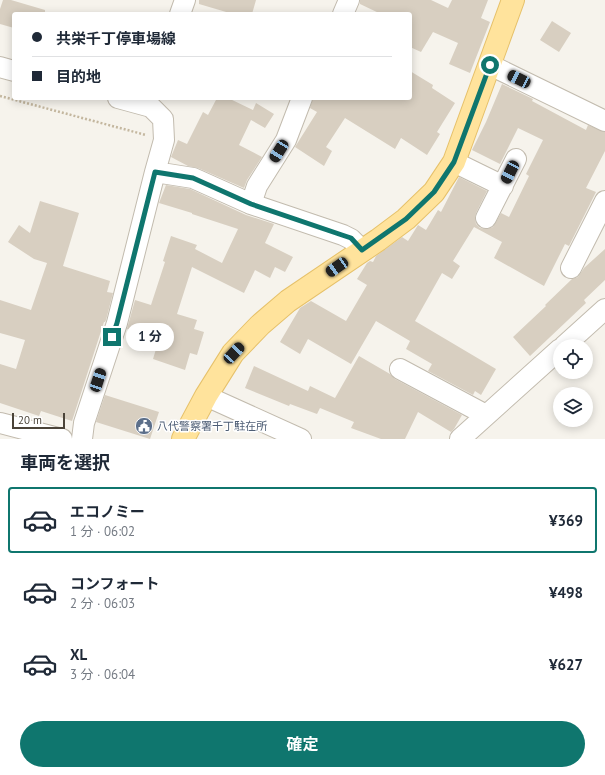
<!DOCTYPE html>
<html lang="ja">
<meta charset="utf-8">
<style>
:root{--surface:#fff;--page:#f6f6f7;--text:#1f2937;--muted:#747a83;--line:#e0e1e3;--accent:#0f766e}
body{margin:0;font-family:"PT Sans","Noto Sans JP",sans-serif;background:var(--page);color:var(--text);height:100vh;display:flex;flex-direction:column;font-size:15px;white-space:nowrap}
*{box-sizing:border-box;margin:0}
p{font-size:13px;color:var(--muted)}
.icon{flex:none;width:22px;height:22px;fill:none;stroke:currentColor;stroke-width:2;stroke-linecap:round;stroke-linejoin:round}
.map{position:relative;height:439px;overflow:hidden}
.details{display:flex;flex-direction:column;background:var(--surface);flex:1}
.details>*{flex:none}
.hud{position:absolute;left:12px;top:12px;width:400px;height:88px;border-radius:4px;box-shadow:0 2px 10px #0003;display:grid;align-content:center;height:88px;padding:0 20px;background:var(--surface)}
.buttons{position:absolute;left:553px;top:339px;display:grid;gap:8px}
.buttons a{display:grid;place-items:center;width:40px;height:40px;border-radius:50%;background:var(--surface);box-shadow:0 2px 10px #0003;font-size:20px}
.scale{position:absolute;left:12px;bottom:10px;width:53px;box-sizing:border-box;padding-left:4px;border:2px solid #4b4439;border-top:0;font-size:11px;line-height:14px;white-space:nowrap;color:#4b4439;-webkit-text-stroke:3px #fff;paint-order:stroke}
.end{position:absolute;width:18px;height:18px;margin:-9px;border:5px solid #0f766e;background:#fff;box-shadow:0 0 0 2px #fff}
.from{border-radius:50%}
.bubble{position:absolute;height:28px;border-radius:14px;background:var(--surface);box-shadow:0 2px 10px #0003;font-size:13px;font-weight:700;line-height:28px;text-align:center}
.car{position:absolute;width:12px;height:24px;margin:-12px -6px;border-radius:5px;box-shadow:0 0 3px 1px #0007;background:linear-gradient(#222 24%,#8ab4d8 0 40%,#222 0 76%,#8ab4d8 0 86%,#222 0)}
.hud b{display:flex;align-items:center;gap:14px;height:38px;font-size:15px}
.hud b+b{border-top:1px solid var(--line)}
.hud i{width:10px;height:10px;background:var(--text)}
ul{padding:0;list-style:none}
li{display:flex;align-items:center;gap:12px;height:66px;margin:0 8px 6px;padding:0 12px;border:2px solid transparent;border-radius:4px}
li div{flex:1}
li b{display:block;font-size:15px}
li em{font-style:normal;font-weight:700}
li.active{border-color:var(--accent)}
li>.icon{width:36px;height:36px;stroke-width:1.5}
h2{padding:0 20px;font-size:18px;line-height:48px}
.primary-button{display:flex;gap:8px;margin-top:auto;padding:8px 20px}
.primary-button a{flex:1;height:46px;border-radius:24px;background:var(--accent);color:#fff;font-size:16px;font-weight:700;line-height:46px;text-align:center}
.map>svg:first-child{display:block}
</style>
<div class="map">
<svg width="605" height="439" viewBox="0 0 605 439">
<rect width="100%" height="100%" fill="#f6f3ec"/>
<path fill="#d8cfc1" d="M3 0H11L45 10V14H14V28L0 24V9Z
M199 0H256L252 14H233L199 4Z
M360 0H431L448 8 452 0H488L481 18 490 22 470 73 449 64 458 43 433 32 421 52 410 47V14H381L360 4Z
M552 21 571 33 559 52 540 40Z
M410 71 433 85 432 88 455 103 437 132 440 134 427 155 401 138 395 149 345 118 326 147 332 151 324 166 295 147 317 112 310 108 313 98H410Z
M502 84 533 99 532 101 586 130 588 125 605 132V151L586 188 596 192 569 246 565 244 544 286 494 258 502 242 474 227 453 261 460 266 452 279 442 273 415 321 496 369 481 395 475 391 473 395 428 371 432 364 406 349 410 341 376 321 351 364 308 339 300 354 280 342 300 308 311 301 346 321 367 285 357 279 367 263 370 261 373 262 376 256 402 237 408 241 418 225 426 230 438 210 441 212 459 177 487 191 476 213 475 218 476 224 480 228 487 229 493 227 501 213 509 217 529 176 526 174 543 140 518 128 500 164 472 150 486 122Z
M217 98H228L253 110 256 103 274 114 265 128 251 120 239 145 262 157 247 180 244 188 198 168 188 166 171 157 178 140 187 144 203 112 208 115Z
M166 185 190 189 246 215 274 224 265 243 293 257 285 272 275 267 270 278 255 270 244 293 192 267 177 314 197 320 194 329 204 332 197 355 190 353 185 370 153 359 159 339 127 329 135 300 151 305 165 262 163 261 171 236 197 245 195 249 222 263 238 229 192 214V213L159 203Z
M40 201 79 213 63 266 110 281 107 292 113 293 106 320 105 322H104L72 421 41 411 39 416 0 403V364L16 369 25 340 0 333V300L31 310 47 263 34 259 8 242 19 225 30 233Z
M605 249V280L584 300 586 303 530 356 513 337 546 306 545 305 572 279 578 277 584 268Z
M359 356 390 374 395 379 462 415 454 429 451 432 418 412 405 439H381L351 428 354 422 320 408 317 414 290 404 289 406 245 388 254 366 308 391 310 386 335 398Z
M105 395 159 412 150 439 96 422Z"/>
<g fill="none" stroke-linecap="round" stroke-linejoin="round">
<defs>
<path id="minor" d="M180 14 185 0
M343 14 349 0
M490 65 605 121
M0 67 14 71
M454 162 503 186
M155 172 193 178 251 204 343 235 351 239 362 250
M251 204 257 186 286 140 302 98
M486 218 516 159
M571 268 605 201
M564 346 605 309
M400 369 486 415
M206 396 301 439
M0 423 62 439
M82 439 84 423 117 323 155 172 164 140 163 119 151 107 118 98
M460 439 560 349"/>
<path id="major" d="M183 439 206 396 233 353 260 325 288 301 378 240 406 219 434 192 454 162 513 0"/>
</defs>
<use href="#minor" stroke="#c2bbae" stroke-width="22"/>
<use href="#major" stroke="#e6c16a" stroke-width="24"/>
<path stroke="#c4b79f" stroke-width="2.5" stroke-dasharray="2 2" stroke-linecap="butt" d="M0 96 146 135"/>
<use href="#minor" stroke="#fff" stroke-width="20"/>
<use href="#major" stroke="#ffe39c" stroke-width="22"/>
</g>
<g fill="none" stroke-linecap="round" stroke-linejoin="round">
<path stroke="#0f766e" stroke-width="5" d="M112 337 117 323 155 172 193 178 251 204 342 235 351 238 362 250 406 219 434 192 454 162 490 65"/>
</g>
<defs>
<symbol id="civic-disc" viewBox="-11 -11 22 22"><circle r="9.5" fill="#5c6f8a" stroke="#fff"/><path d="M-.6-6.5H3V-4.5H.6V-3L4-1V1h2V6H-6V1h2V-1L-.6-3ZM-1.2 2.5V6h2.4V2.5Z" fill="#fff"/></symbol>
</defs>
<g fill-rule="evenodd">
<use href="#civic-disc" x="134" y="416" width="20" height="20"/>
</g>
<g text-anchor="middle" stroke-width="3" stroke-linejoin="round" paint-order="stroke">
<g font-size="11" fill="#4e5e75" stroke="#fff" text-anchor="start">
<text x="157" y="430">八代警察署千丁駐在所</text>
</g>
</g>
</svg>
<div class="buttons">
<a><svg class="icon" aria-label="locate" viewBox="0 0 24 24"><circle cx="12" cy="12" r="6"/><path d="M12 2v4M12 18v4M2 12h4M18 12h4"/></svg></a>
<a><svg class="icon" aria-label="layers" viewBox="0 0 24 24"><path d="M12 4l9 5-9 5-9-5zM3 14l9 5 9-5"/></svg></a>
</div>
<div class="scale">20 m</div>
<i class="end from" style="left:490px;top:65px"></i>
<i class="end" style="left:112px;top:337px"></i>
<div class="bubble" style="left:126px;top:323px;width:48px">1 分</div>
<i class="car" style="left:519px;top:79px;rotate:296deg"></i>
<i class="car" style="left:279px;top:151px;rotate:212deg"></i>
<i class="car" style="left:510px;top:172px;rotate:207deg"></i>
<i class="car" style="left:337px;top:267px;rotate:236deg"></i>
<i class="car" style="left:234px;top:353px;rotate:43deg"></i>
<i class="car" style="left:98px;top:380px;rotate:18deg"></i>
<div class="hud">
<b><i class="from"></i>共栄千丁停車場線</b>
<b><i></i>目的地</b>
</div>
</div>
<section class="details">
<h2>車両を選択</h2>
<ul>
<li class="active"><svg class="icon" aria-label="car" viewBox="0 0 24 24"><path d="M5 17H2v-5l4-1 3-4h7l3 4 3 1v5h-3M9 17h6M6 11h13"/><circle cx="7" cy="17" r="2"/><circle cx="17" cy="17" r="2"/></svg><div><b>エコノミー</b><p>1 分 · 06:02</p></div><em>¥369</em></li>
<li><svg class="icon" aria-label="car" viewBox="0 0 24 24"><path d="M5 17H2v-5l4-1 3-4h7l3 4 3 1v5h-3M9 17h6M6 11h13"/><circle cx="7" cy="17" r="2"/><circle cx="17" cy="17" r="2"/></svg><div><b>コンフォート</b><p>2 分 · 06:03</p></div><em>¥498</em></li>
<li><svg class="icon" aria-label="car" viewBox="0 0 24 24"><path d="M5 17H2v-5l4-1 3-4h7l3 4 3 1v5h-3M9 17h6M6 11h13"/><circle cx="7" cy="17" r="2"/><circle cx="17" cy="17" r="2"/></svg><div><b>XL</b><p>3 分 · 06:04</p></div><em>¥627</em></li>
</ul>
<div class="primary-button"><a>確定</a></div>
</section>
